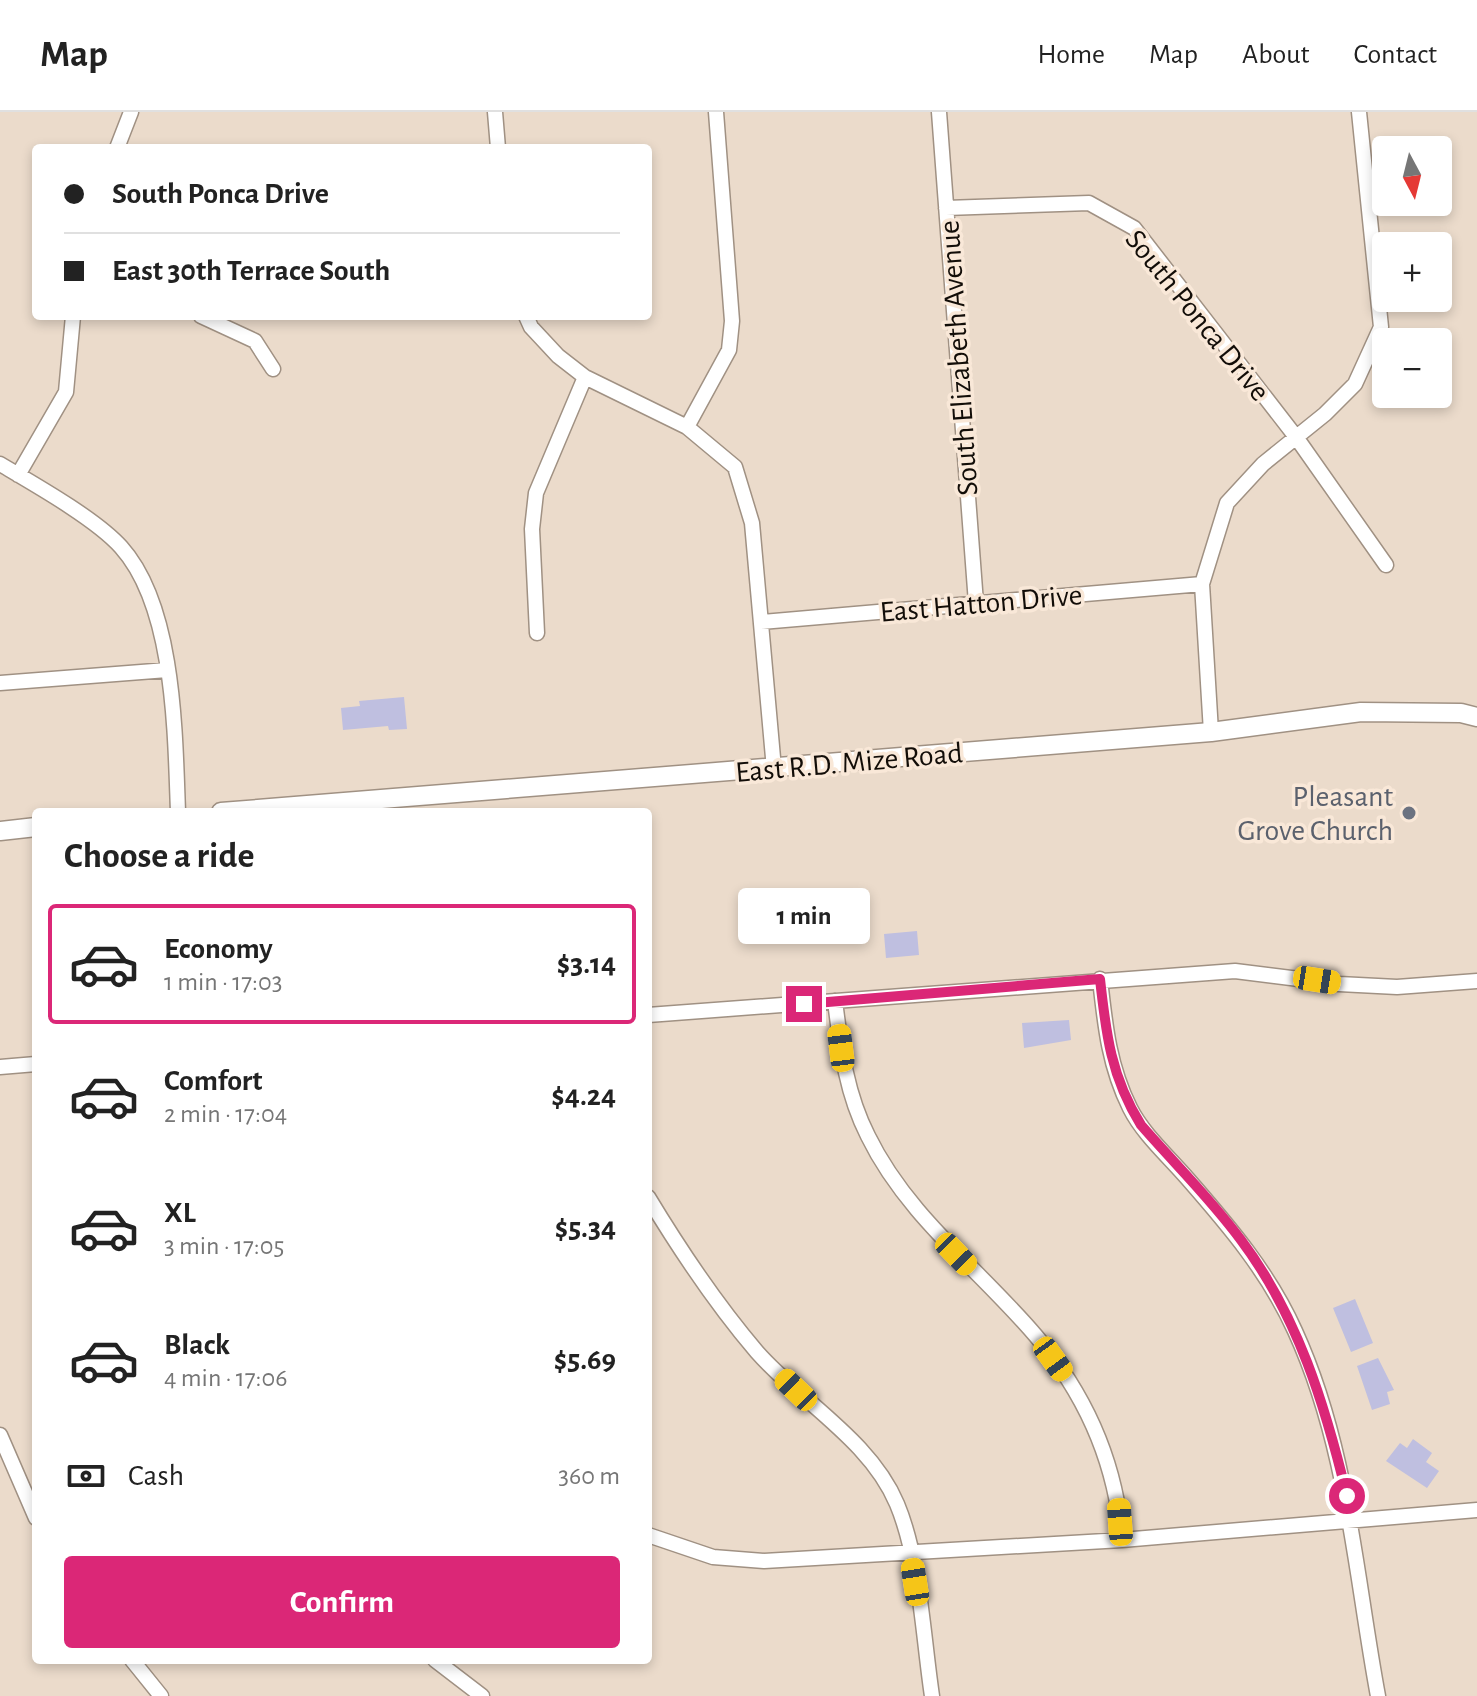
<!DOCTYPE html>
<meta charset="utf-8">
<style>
:root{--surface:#fff;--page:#f2f2f2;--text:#222;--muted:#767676;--line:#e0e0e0;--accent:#db2777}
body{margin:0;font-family:"Alegreya Sans",sans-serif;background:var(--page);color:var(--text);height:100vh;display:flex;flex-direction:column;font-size:30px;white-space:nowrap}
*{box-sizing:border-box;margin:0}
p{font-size:26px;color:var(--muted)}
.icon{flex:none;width:44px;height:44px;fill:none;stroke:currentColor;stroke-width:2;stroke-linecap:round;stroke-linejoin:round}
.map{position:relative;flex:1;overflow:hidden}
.panel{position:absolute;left:32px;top:696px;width:620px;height:856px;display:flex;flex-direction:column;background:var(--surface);border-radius:8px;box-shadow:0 4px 12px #0003}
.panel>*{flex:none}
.banner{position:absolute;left:32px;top:32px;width:620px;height:176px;border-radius:8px;box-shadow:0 4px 12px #0003;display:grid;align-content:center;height:176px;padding:0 32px;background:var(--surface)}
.needle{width:52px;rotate:173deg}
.controls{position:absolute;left:1372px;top:24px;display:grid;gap:16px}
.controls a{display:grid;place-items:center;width:80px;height:80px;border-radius:8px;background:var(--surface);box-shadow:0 4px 12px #0003;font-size:40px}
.end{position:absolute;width:36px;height:36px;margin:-18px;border:10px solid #db2777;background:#fff;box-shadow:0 0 0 4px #fff}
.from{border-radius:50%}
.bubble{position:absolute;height:56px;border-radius:8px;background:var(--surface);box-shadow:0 4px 12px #0003;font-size:26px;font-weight:700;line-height:56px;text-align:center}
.car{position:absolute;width:24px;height:48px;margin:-24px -12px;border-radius:10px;box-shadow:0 0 6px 2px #0007;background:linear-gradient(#f5c518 24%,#345 0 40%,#f5c518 0 76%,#345 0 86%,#f5c518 0)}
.banner b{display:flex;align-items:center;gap:28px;height:76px;font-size:30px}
.banner b+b{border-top:2px solid var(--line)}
.banner i{width:20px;height:20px;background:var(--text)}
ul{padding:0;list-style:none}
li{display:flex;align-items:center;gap:24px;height:120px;margin:0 16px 12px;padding:0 16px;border:4px solid transparent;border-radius:8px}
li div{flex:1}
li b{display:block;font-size:30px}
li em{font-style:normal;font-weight:700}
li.on{border-color:var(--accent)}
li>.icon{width:72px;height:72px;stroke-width:1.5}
h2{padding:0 32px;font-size:36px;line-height:96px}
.pay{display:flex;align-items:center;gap:20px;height:88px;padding:0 32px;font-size:30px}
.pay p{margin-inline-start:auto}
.primary-button{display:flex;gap:16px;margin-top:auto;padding:16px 32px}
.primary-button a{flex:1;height:92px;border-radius:8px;background:var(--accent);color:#fff;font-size:32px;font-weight:700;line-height:92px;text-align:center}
header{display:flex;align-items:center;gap:48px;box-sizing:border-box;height:112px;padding:0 40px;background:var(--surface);border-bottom:2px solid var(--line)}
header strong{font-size:38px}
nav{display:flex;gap:44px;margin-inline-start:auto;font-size:28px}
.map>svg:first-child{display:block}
</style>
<header>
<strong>Map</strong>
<nav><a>Home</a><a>Map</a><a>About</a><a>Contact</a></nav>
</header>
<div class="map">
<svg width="1477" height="1584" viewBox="0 0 1477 1584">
<rect width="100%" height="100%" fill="#ebdbcb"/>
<path fill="#bfbfe0" d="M1410 90H1440L1441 93 1411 95Z
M404 585 407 617 389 618 388 614 343 618 341 596 360 594 359 589Z
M917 819 919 843 886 846 884 822Z
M1069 908 1071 928 1024 936 1022 911Z
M1355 1187 1373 1231 1351 1240 1333 1196Z
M1378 1246 1394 1278 1387 1280 1390 1292 1372 1298 1357 1254Z
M1413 1327 1432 1341 1426 1350 1439 1359 1427 1376 1386 1349 1400 1331 1407 1336Z"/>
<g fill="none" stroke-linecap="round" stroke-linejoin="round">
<defs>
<path id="street" d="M495 0 498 36
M939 0 976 491
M117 36 131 0
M946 96 1089 91 1134 116 1296 325 1386 453
M201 204 255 229 273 257
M526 204 531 215 558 244 585 265 687 315 735 355 752 411 774 657
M687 315 729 238 732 209 716 0
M0 352C34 372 96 407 121 435 175 495 175 622 178 700
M18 363 66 280 73 204
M761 510 1202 472
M537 521 532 417 536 381 585 265
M0 571 167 558
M1211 620 1202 472 1227 391 1263 352 1325 302 1355 272 1381 215 1359 0
M1100 867C1105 913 1109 954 1130 996 1143 1022 1168 1044 1187 1066 1229 1114 1269 1161 1295 1219 1348 1335 1355 1461 1378 1584
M835 889C841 937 846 981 868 1024 907 1104 980 1158 1036 1224 1086 1283 1116 1351 1122 1428
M648 903 1235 859 1339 872 1397 875 1477 869
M0 955 36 952
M648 1085C680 1138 716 1192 757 1240 801 1290 870 1328 897 1392 920 1447 923 1524 932 1584
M0 1323 36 1406
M648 1423 713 1445 764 1449 1122 1428 1477 1398
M132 1548 161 1584
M435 1548 482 1584"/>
<path id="secondary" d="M221 700 1211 620 1361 600 1461 601 1477 605
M0 719 36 715"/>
</defs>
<use href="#street" stroke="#a09183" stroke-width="17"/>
<use href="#secondary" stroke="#a09183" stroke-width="21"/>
<use href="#street" stroke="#fff" stroke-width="14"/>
<use href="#secondary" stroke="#fff" stroke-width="18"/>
</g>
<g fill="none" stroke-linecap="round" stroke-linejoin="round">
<path stroke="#db2777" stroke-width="10" d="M804 892 1100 867C1106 922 1111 965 1141 1013 1174 1051 1211 1087 1241 1128 1298 1204 1325 1293 1347 1384"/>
</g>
<circle fill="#6b7280" stroke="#f9e8d8" stroke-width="3" cx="1409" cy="701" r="8"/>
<g text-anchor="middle" stroke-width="7" stroke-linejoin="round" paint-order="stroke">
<g font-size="30" fill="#120d08" stroke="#f9e8d8">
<text transform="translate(1198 203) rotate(51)" y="10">South Ponca Drive</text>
<text transform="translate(958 246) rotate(-94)" y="10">South Elizabeth Avenue</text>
<text transform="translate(981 491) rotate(-5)" y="10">East Hatton Drive</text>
<text transform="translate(849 650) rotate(-5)" y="10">East R.D. Mize Road</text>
</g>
<g font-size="30" fill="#5b616d" stroke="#f9e8d8" text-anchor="end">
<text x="1393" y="694">Pleasant<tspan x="1393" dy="34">Grove Church</tspan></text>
</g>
</g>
</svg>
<div class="controls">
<a><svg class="needle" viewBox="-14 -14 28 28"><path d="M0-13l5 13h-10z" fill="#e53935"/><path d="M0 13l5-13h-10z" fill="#767676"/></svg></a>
<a>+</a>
<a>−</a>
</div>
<i class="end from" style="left:1347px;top:1384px"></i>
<i class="end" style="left:804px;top:892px"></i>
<div class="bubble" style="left:738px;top:776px;width:132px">1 min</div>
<i class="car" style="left:1317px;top:868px;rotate:99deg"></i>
<i class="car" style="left:841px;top:936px;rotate:353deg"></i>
<i class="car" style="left:956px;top:1142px;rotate:136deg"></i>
<i class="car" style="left:1053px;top:1247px;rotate:144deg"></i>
<i class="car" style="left:796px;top:1278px;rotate:314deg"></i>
<i class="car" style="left:1120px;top:1410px;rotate:356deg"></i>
<i class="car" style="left:915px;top:1470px;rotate:351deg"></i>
<div class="banner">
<b><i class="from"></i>South Ponca Drive</b>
<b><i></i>East 30th Terrace South</b>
</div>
<section class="panel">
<h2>Choose a ride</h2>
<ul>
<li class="on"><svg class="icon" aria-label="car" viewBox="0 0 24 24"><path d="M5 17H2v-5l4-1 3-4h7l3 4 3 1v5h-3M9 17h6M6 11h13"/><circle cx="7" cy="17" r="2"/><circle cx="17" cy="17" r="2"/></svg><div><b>Economy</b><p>1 min · 17:03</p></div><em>$3.14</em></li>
<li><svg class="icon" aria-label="car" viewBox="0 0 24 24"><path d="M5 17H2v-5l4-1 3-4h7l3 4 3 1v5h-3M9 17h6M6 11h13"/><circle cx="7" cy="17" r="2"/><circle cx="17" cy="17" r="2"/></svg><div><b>Comfort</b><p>2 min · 17:04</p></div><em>$4.24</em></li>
<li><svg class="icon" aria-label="car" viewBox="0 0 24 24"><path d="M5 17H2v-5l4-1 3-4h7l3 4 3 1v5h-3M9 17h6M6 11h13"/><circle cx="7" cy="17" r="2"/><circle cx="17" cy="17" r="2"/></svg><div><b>XL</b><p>3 min · 17:05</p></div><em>$5.34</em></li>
<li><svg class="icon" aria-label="car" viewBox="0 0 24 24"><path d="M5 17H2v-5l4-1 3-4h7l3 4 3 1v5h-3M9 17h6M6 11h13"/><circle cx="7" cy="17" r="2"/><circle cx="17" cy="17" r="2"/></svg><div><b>Black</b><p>4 min · 17:06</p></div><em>$5.69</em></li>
</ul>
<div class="pay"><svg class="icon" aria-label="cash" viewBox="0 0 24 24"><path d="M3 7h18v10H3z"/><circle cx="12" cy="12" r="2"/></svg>Cash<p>360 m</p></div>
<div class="primary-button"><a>Confirm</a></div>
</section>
</div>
